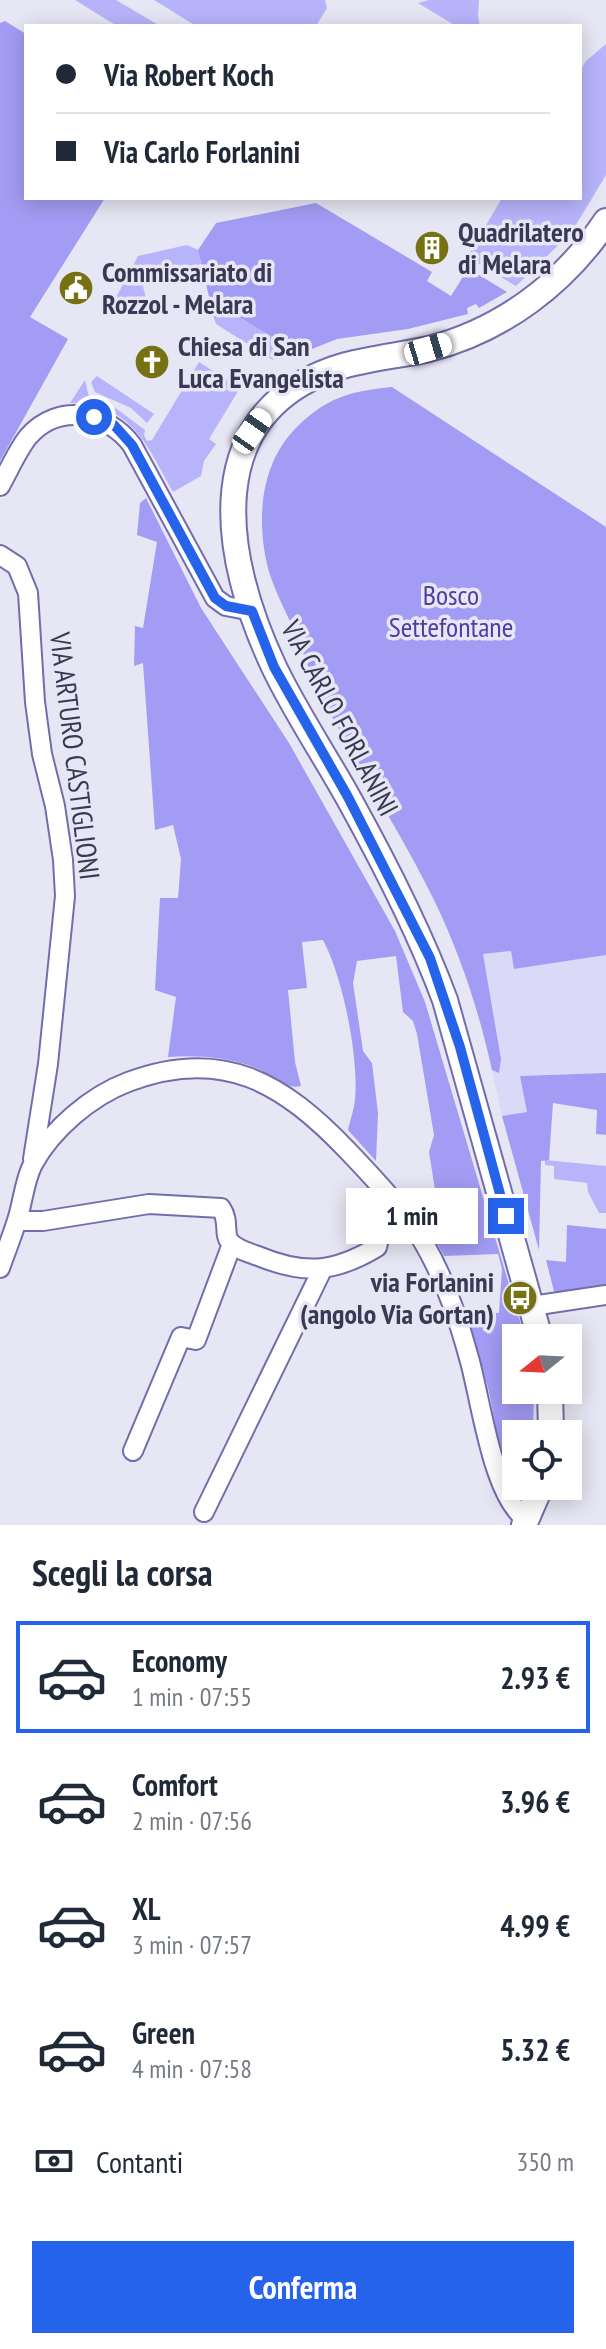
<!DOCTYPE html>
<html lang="it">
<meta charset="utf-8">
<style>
:root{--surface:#fff;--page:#f2f2f3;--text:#1f2937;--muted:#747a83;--line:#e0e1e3;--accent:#2563eb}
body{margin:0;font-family:"PT Sans Narrow",sans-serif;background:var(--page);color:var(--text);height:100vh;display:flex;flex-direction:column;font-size:30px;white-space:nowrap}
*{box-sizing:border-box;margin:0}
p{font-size:26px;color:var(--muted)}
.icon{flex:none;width:44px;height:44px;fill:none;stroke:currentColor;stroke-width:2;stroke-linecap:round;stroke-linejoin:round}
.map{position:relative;height:1525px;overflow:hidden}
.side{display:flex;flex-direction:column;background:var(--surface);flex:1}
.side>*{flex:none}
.guide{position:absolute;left:24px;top:24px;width:558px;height:176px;border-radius:0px;box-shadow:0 4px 20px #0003;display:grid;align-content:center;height:176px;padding:0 32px;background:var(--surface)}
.needle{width:52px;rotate:252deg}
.buttons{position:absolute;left:502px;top:1324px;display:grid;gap:16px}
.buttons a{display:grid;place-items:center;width:80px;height:80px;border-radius:0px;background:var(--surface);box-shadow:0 4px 20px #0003;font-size:40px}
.end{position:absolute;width:36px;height:36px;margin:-18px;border:10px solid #2563eb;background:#fff;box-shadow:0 0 0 4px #fff}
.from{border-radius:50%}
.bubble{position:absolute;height:56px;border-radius:0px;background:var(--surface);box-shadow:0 4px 20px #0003;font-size:26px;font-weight:600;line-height:56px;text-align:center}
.car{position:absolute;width:24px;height:48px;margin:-24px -12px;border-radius:10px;box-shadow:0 0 6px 2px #0007;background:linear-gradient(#fff 24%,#345 0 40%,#fff 0 76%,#345 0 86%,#fff 0)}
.guide b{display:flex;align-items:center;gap:28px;height:76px;font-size:30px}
.guide b+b{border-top:2px solid var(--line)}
.guide i{width:20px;height:20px;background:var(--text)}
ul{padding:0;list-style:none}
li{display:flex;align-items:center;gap:24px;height:112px;margin:0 16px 12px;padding:0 16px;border:4px solid transparent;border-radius:0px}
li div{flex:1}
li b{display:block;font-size:30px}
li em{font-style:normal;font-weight:600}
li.current{border-color:var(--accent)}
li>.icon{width:72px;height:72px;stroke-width:1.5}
h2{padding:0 32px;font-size:36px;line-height:96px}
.pay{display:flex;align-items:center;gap:20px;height:88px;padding:0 32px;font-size:30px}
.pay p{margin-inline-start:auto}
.primary-button{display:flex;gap:16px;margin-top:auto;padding:16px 32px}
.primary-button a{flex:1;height:92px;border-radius:0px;background:var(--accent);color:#fff;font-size:32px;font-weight:600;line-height:92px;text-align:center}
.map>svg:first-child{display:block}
</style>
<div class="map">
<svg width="606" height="1525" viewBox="0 0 606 1525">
<rect width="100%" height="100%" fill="#e6e6f4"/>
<path fill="#dadaf8" d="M511 951 514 969 606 955V1073L521 1076 527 1113 502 1116 492 1070 499 1072 501 1059 483 954Z"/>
<path fill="#b8b4fb" d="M75 0H116L160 26H117Z
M154 0H325L327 8 316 26H196Z
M429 0H479L478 16 480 26H456L418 3Z
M606 44V175L571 233 516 286 467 257 502 198H580V71L586 61Z
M187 245 198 250 201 264 141 278 147 303 112 314 109 311 138 256Z
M225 307 282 343 273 360 216 324 214 318 220 316Z
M199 362 240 388 209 439 216 444 204 461 201 476 173 492C147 445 132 404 70 403L85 380 89 397 117 409 145 430 144 435 147 441 152 440Z
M97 376 154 414 147 423 131 408 95 392 91 382Z
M545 1160 606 1166V1213H599L588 1192 587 1183 554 1179V1166L545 1165Z"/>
<path fill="#a39cf4" d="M5 21 26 34V198H105L30 317 68 339 0 461V23Z
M316 203 432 272 427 281 451 296 466 272 460 267 461 264 507 292 479 308 476 304 467 308 468 314 408 329 337 339 287 359 280 347 282 343 225 308 220 316 214 318 198 250 216 223Z
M392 387 606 527V955L514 969 511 951 483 954 501 1059 499 1073 492 1070C479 1011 460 953 433 898 400 831 358 768 324 701 312 678 303 652 293 628 285 610 275 591 269 572 256 524 259 466 295 429 325 398 350 391 392 387Z
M146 498 201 608 289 743 395 931 425 1002 525 1338H516V1390H534L533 1434H516V1472C496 1456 494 1408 487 1384 481 1360 473 1336 465 1312L499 1313 502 1269 498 1254 444 1256 428 1228 440 1221 429 1152 434 1135 417 1034 413 1021 403 1012 396 956 357 961 353 983 363 1051 372 1063 378 1113 376 1161 348 1130C350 1120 354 1110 355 1100 359 1058 343 977 323 940L302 942 307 988 288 990 295 1062 301 1086C284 1090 271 1074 256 1068 229 1057 197 1055 168 1057L176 997 155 990 160 898H178L181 859 173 825 155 830 143 663 134 666 135 626 143 628 157 542 137 535 140 503Z
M606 1073V1135L596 1134 597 1110 553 1103 549 1160 541 1161 539 1250 502 1116 527 1112 520 1076Z
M567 1225 606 1229V1286L555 1295 546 1260 566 1262Z"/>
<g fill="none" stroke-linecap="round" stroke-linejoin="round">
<defs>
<path id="minor" d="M0 486C9 470 17 451 28 437 58 402 108 412 132 445L215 598 226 606 252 611
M0 555 17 566 28 593 35 702 42 754 55 806 63 860 65 896 48 1064 33 1159
M17 1221H43L149 1204 221 1208C230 1221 223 1234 230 1242 236 1249 249 1253 258 1256 304 1275 334 1273 377 1247L386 1211 394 1202
M0 1268C6 1251 13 1234 18 1217 23 1200 25 1179 33 1164 52 1129 91 1096 128 1082 223 1046 283 1083 348 1151 369 1173 390 1195 408 1219 438 1259 456 1310 469 1358 481 1399 492 1497 527 1520
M532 1306 606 1295
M133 1451 181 1337 196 1340 232 1244
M204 1512 322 1270"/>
<path id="secondary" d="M540 1338 445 1000C419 930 385 864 349 799 324 754 296 713 274 667 222 557 196 408 346 365 373 358 401 355 429 349 502 330 564 284 606 221
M550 1390 551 1434
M524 1525 541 1486"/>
</defs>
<use href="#minor" stroke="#736eab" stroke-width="22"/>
<use href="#secondary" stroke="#736eab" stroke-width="28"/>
<use href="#minor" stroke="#fff" stroke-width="18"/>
<use href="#secondary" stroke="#fff" stroke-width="24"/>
</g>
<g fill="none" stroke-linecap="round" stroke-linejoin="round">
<path stroke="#2563eb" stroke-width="10" d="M94 417 114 425 132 445 215 598 226 606 252 611 274 667 348 797 430 958 460 1047 506 1216"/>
</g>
<defs>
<symbol id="building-disc" viewBox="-11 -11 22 22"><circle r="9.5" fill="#767113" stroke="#e6e6f4"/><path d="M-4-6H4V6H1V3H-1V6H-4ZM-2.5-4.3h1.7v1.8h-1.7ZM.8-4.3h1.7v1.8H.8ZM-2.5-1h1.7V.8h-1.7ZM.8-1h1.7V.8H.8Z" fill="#fff"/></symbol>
<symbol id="civic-disc" viewBox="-11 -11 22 22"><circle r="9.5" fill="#767113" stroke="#e6e6f4"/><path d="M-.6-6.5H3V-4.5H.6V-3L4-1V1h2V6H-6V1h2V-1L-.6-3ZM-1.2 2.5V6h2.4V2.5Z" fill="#fff"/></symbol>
<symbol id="church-disc" viewBox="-11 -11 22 22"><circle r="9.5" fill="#767113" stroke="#e6e6f4"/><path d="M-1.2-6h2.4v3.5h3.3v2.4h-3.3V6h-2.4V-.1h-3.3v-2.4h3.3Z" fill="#fff"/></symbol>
<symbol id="bus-disc" viewBox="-11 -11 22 22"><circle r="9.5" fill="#767113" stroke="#e6e6f4"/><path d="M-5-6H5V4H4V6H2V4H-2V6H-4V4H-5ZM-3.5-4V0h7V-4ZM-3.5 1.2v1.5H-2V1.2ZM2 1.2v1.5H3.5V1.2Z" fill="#fff"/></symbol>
</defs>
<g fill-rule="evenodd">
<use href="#building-disc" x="412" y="228" width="40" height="40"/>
<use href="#civic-disc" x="56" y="268" width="40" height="40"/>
<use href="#church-disc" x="132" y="342" width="40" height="40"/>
<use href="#bus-disc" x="500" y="1278" width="40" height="40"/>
</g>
<g text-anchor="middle" stroke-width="7" stroke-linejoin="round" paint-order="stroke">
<g font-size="28" font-weight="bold" fill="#3a3853" stroke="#e6e6f4" text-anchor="start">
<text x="458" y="242">Quadrilatero<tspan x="458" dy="32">di Melara</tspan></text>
<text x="102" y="282">Commissariato di<tspan x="102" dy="32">Rozzol - Melara</tspan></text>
<text x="178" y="356">Chiesa di San<tspan x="178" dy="32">Luca Evangelista</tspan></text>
<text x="494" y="1292" text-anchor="end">via Forlanini<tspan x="494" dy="32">(angolo Via Gortan)</tspan></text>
</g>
<g font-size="28" fill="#4f3da2" stroke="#e6e6f4">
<text x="451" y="605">Bosco<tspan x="451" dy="32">Settefontane</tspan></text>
</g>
<g font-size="28" fill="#3a3853" stroke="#e6e6f4">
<text transform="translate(340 718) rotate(62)" y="10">VIA CARLO FORLANINI</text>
<text transform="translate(75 756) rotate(83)" y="10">VIA ARTURO CASTIGLIONI</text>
</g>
</g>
</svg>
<div class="buttons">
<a><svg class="needle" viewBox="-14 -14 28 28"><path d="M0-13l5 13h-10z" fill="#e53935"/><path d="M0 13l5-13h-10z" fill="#747a83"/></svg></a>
<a><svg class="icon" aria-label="locate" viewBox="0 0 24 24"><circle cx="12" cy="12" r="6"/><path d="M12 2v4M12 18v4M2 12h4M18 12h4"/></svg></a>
</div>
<i class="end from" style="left:94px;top:417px"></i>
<i class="end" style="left:506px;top:1216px"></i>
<div class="bubble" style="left:346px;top:1188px;width:132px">1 min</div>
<i class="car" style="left:428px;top:349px;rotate:73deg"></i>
<i class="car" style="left:252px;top:431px;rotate:35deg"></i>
<div class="guide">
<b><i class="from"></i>Via Robert Koch</b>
<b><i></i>Via Carlo Forlanini</b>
</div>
</div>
<section class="side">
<h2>Scegli la corsa</h2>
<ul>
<li class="current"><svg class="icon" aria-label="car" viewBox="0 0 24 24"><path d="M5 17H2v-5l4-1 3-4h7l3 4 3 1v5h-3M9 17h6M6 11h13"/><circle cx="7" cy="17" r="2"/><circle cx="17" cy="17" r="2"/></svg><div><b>Economy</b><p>1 min · 07:55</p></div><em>2.93 €</em></li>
<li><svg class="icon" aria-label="car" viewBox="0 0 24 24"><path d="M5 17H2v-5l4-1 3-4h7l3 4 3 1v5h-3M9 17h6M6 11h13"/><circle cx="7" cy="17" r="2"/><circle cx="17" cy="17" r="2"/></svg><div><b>Comfort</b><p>2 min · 07:56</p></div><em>3.96 €</em></li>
<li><svg class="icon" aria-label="car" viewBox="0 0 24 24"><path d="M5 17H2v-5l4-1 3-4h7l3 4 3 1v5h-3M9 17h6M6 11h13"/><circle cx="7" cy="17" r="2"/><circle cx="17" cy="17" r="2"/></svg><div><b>XL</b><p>3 min · 07:57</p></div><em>4.99 €</em></li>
<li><svg class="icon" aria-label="car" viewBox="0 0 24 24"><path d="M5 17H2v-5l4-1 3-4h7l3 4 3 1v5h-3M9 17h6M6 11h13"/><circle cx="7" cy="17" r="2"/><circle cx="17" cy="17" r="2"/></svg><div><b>Green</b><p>4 min · 07:58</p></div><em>5.32 €</em></li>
</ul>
<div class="pay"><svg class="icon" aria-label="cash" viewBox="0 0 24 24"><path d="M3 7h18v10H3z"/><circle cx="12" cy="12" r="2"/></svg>Contanti<p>350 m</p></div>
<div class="primary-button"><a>Conferma</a></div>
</section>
